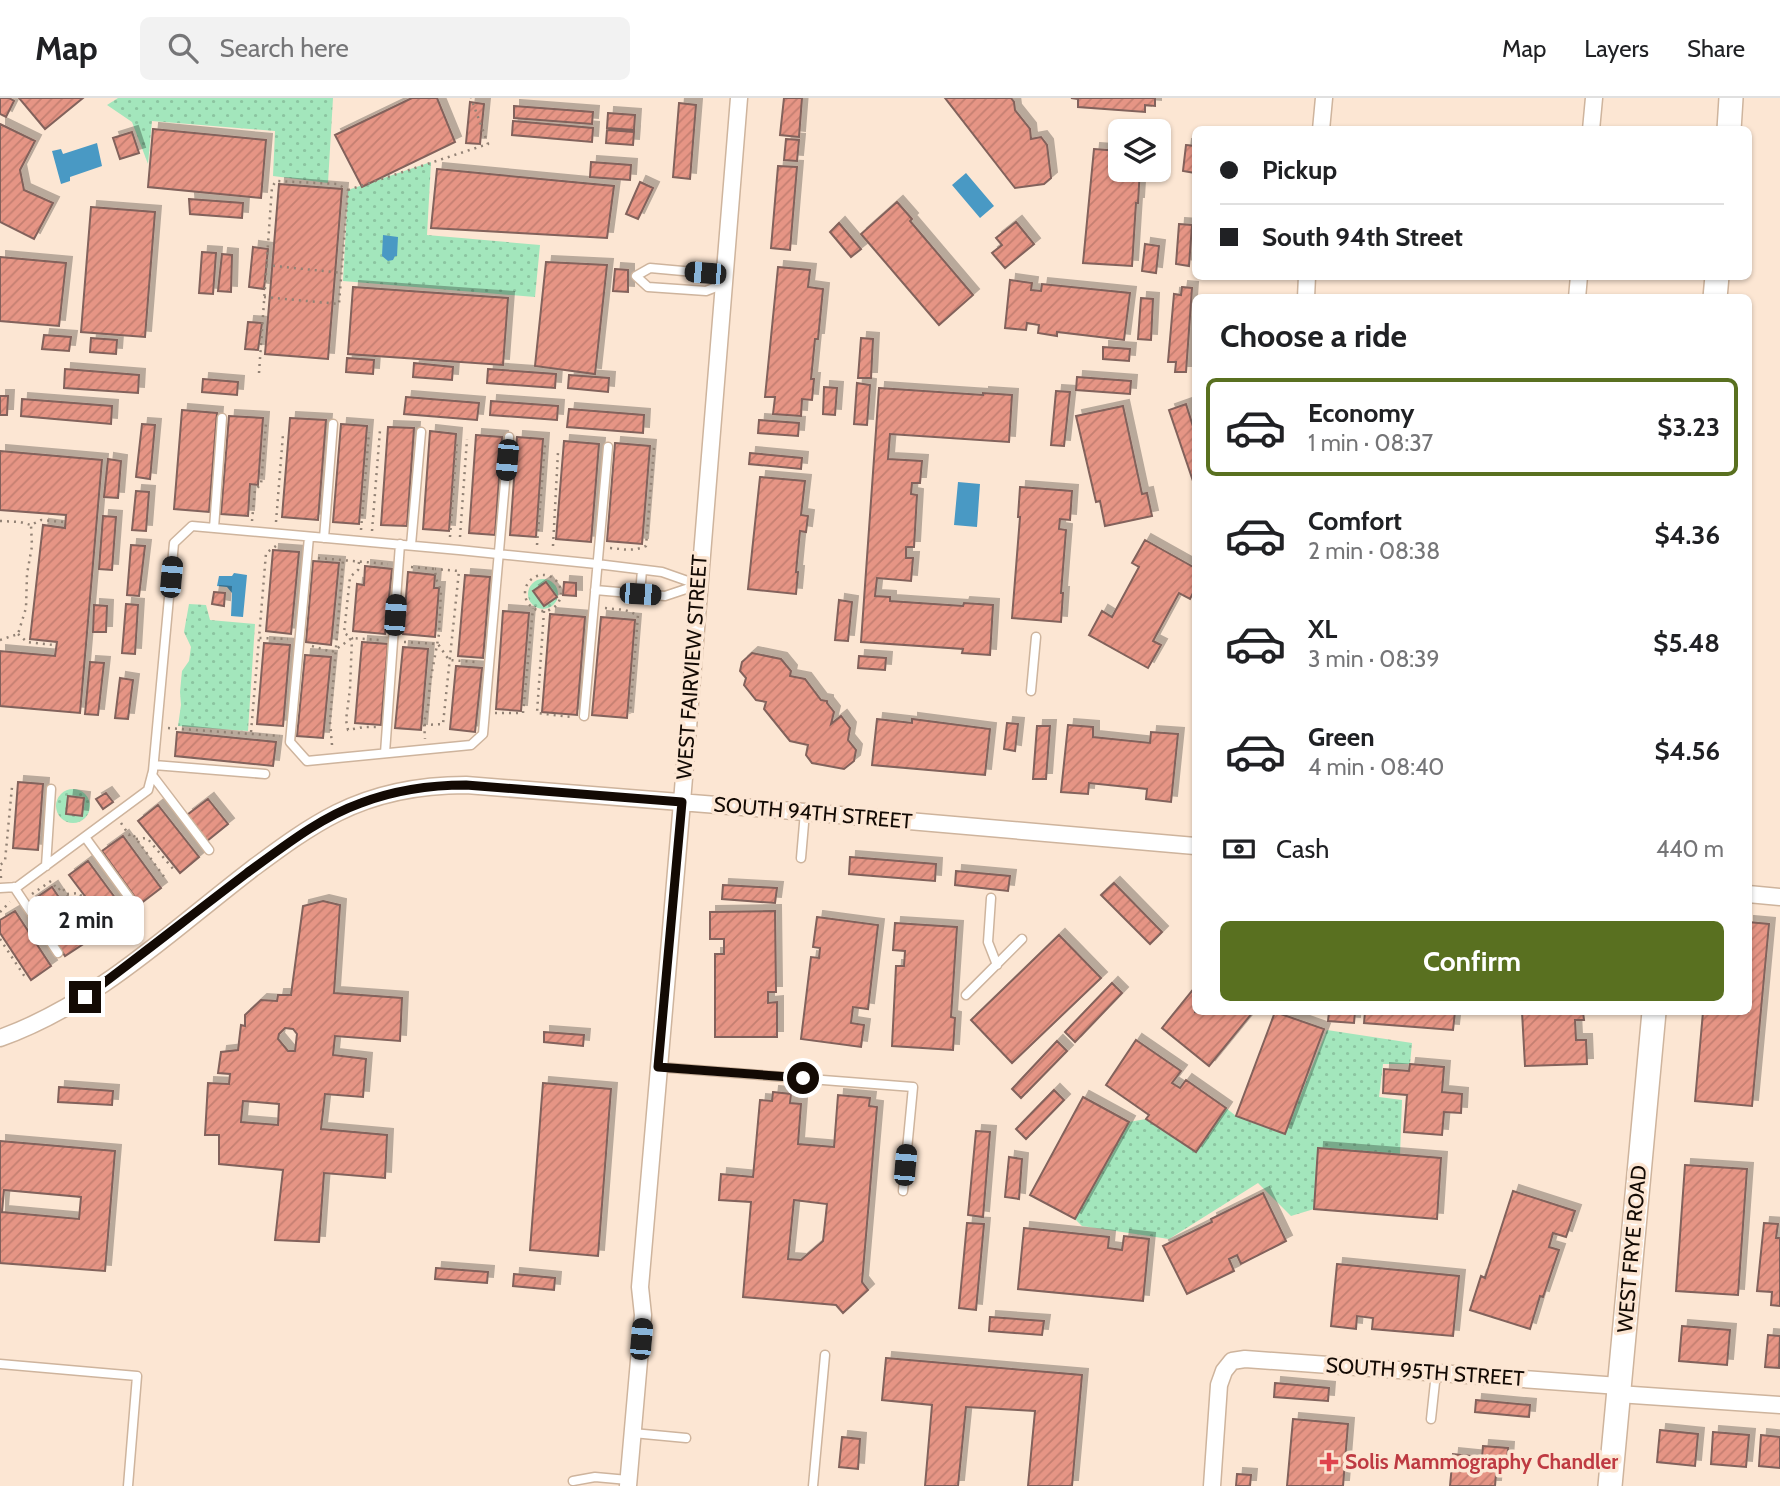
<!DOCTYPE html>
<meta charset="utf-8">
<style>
:root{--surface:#fff;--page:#f2f2f2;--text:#202124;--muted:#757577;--line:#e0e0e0;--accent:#597020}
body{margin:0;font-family:Cabin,sans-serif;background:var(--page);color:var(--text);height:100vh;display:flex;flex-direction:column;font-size:26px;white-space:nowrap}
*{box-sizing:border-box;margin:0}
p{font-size:23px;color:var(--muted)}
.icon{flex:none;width:38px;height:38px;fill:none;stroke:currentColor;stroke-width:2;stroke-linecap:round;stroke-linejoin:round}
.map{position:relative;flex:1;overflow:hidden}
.panel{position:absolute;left:1192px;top:196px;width:560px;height:721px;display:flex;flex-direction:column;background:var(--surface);border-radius:10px;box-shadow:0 2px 5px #0004}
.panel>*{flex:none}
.guide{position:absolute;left:1192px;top:28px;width:560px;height:154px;border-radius:10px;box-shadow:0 2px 5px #0004;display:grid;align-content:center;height:154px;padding:0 28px;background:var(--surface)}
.buttons{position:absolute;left:1108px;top:21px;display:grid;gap:14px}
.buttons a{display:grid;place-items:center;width:63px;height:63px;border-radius:10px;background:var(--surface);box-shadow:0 2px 5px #0004;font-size:35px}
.end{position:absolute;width:32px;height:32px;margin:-16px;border:9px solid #130a04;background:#fff;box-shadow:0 0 0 4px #fff}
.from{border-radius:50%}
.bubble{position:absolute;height:49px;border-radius:10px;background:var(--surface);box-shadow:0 2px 5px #0004;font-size:23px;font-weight:700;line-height:49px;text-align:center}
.car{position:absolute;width:21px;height:42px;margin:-21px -10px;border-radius:9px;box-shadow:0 0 5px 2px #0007;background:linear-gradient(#222 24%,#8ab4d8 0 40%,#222 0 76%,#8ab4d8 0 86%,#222 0)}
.guide b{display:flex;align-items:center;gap:24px;height:66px;font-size:26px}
.guide b+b{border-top:2px solid var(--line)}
.guide i{width:18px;height:18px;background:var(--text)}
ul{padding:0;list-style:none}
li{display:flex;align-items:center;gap:21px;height:98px;margin:0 14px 10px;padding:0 14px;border:4px solid transparent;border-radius:10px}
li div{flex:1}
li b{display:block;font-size:26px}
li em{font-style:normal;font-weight:700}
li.selected{border-color:var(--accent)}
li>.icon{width:63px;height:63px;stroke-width:1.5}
h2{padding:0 28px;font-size:32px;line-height:84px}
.pay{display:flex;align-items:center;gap:18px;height:77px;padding:0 28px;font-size:26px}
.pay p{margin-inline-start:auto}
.primary-button{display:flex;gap:14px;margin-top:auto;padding:14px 28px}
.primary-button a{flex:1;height:80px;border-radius:10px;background:var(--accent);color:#fff;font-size:28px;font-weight:700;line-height:80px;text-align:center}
header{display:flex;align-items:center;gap:42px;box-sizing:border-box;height:98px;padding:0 35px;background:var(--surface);border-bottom:2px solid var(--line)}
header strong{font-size:33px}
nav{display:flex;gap:38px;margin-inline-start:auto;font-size:24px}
.search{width:490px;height:63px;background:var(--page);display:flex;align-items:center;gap:18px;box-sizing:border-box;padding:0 24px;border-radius:10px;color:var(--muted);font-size:26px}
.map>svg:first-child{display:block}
</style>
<header>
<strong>Map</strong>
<div class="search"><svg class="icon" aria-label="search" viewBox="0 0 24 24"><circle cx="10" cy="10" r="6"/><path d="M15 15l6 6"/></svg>Search here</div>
<nav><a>Map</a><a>Layers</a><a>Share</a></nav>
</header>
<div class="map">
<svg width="1780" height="1388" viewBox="0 0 1780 1388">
<defs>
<pattern id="park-dots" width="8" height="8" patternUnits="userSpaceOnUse" patternTransform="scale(1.75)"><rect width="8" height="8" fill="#a3e6bc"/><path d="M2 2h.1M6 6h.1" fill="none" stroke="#8bc4a0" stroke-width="1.8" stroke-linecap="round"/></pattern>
<pattern id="building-hatch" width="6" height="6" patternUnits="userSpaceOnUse" patternTransform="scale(1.75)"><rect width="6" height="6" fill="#e69585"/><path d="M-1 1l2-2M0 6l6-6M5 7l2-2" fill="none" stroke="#c47f71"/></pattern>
<filter id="shadow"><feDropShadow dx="6" dy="-6" stdDeviation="0" flood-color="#0004"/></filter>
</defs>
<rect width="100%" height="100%" fill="#fce6d3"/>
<path fill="url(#park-dots)" d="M118 0H333L328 85 273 78 275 33 152 23 148 66 132 24 107 7Z
M431 64 427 137 540 147 535 199 343 183 348 92Z
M528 496a15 15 0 1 1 30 0a15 15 0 1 1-30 0Z
M189 506 206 507 210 522 255 526 248 633 178 628 181 607 180 594 182 573 189 563 191 549 184 534Z
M56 708a17 17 0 1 1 34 0a17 17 0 1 1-34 0Z
M1327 932 1412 945 1410 966H1383L1379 999 1402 1002 1400 1057 1319 1050 1314 1111 1291 1118 1258 1085 1169 1141 1082 1128 1075 1121 1129 1024 1146 1021 1196 1054 1226 1010 1236 1018 1285 1036Z"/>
<path fill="#4999c4" d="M97 45 102 68 70 79V83L61 86 52 53 61 51 63 56Z
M966 75 994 108 980 120 952 87Z
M383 137 398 139 397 158H395L393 162 388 163 382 158Z
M958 384 980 386 977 429 954 427Z
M234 475 247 477 243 519 231 518 232 495 227 489 217 488 219 478H232Z"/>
<path fill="url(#building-hatch)" stroke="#82625b" stroke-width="2" fill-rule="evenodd" filter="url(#shadow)" d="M0 0H9L14 3 6 19 0 16Z
M19 0H83L45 31Z
M412 0H437L455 44 362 89 335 37Z
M784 0H802L799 39 780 37Z
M945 0H1011L1014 4 1015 12 1030 31 1031 41 1041 39 1047 47 1051 80 1044 86 1015 90Z
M1071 0H1155V8L1145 7V14L1078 9V1Z
M470 4 484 6 480 46 466 45Z
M679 5 696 7 690 81 673 79Z
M514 8 593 14 592 26 514 20Z
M608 15 635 17 634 32 607 30Z
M513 23 593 30 592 44 512 37Z
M0 26 35 43 20 72 24 92 53 105 34 141 0 124Z
M153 31 266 42 261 100 148 89Z
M607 32 634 34 633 47 606 45Z
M132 34 139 55 120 61 113 40Z
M786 41 799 42 797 63 784 62Z
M1186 47 1195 48V75L1183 73Z
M1094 51 1120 53V72H1140L1138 105H1136L1132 168 1083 165Z
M591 64 631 67 630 82 590 79Z
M778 68 797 69 790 152 771 150Z
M437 71 614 88 607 140 431 130Z
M640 84 653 90 638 121 626 116Z
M279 86 342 91 328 261 265 256Z
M189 101 243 105 242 120 190 116Z
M897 104 912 121 910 123 973 197 939 227 861 136Z
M91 109 155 114 145 239 81 234Z
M1016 124 1034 146 1005 170 992 155 1002 147 996 140Z
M839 125 861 151 851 159 830 134Z
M1179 126 1192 127 1189 168 1176 166Z
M1145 146 1159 148 1156 175 1142 173Z
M253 149 268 151 264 191 249 189Z
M202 154 216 155 213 196 199 195Z
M222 156 232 157 231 194 218 193Z
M0 159 66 165 59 228 0 223Z
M546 164 607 167 595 276 535 268Z
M778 169 810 172 808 189 823 191 818 241H815L811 281H814L812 302 802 301 801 318 773 316 775 299H765Z
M615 171 628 172V194L613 193Z
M1010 182 1032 185 1031 192 1041 193 1042 186 1130 195 1124 242 1057 234V238L1038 235 1039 227 1027 225 1026 232 1005 230Z
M353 189 508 200 503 267 348 256Z
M1182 189 1192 190 1186 274H1175L1176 264H1168L1174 196 1181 197Z
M1141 200 1153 201 1151 242 1138 241Z
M248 224 262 225 258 252 245 251Z
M44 237 71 239 69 253 42 251Z
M91 240 117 242 116 256 90 254Z
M861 240 873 241 871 280H858Z
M1103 249 1130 251 1129 263 1103 261Z
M347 260 374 262 373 276 346 274Z
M414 265 453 269 452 282 413 279Z
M65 271 139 277 138 295 64 290Z
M488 271 556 276 555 290 487 285Z
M569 277 609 280 608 294 568 290Z
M1077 279 1131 283 1130 296 1076 292Z
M203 281 238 284 237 297 202 294Z
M857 285 870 287 867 327 854 326Z
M824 289 837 290 835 317 823 316Z
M879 290 983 297V295L1012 297 1009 344 890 336 888 361 922 363 920 385H912L911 396 917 397 914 449H906V460H913L911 483 877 480 875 498 890 499V503L963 508 964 505 993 507 990 557 962 555 963 551 861 544Z
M1056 293 1070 294 1064 348 1051 347Z
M0 298H8L7 317H0Z
M406 299 479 305 477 322 404 316Z
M22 301 112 308 111 326 21 318Z
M491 303 558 308 557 322 490 317Z
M1186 306 1195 335V389L1169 312Z
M1123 308 1142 396 1147 395 1152 418 1105 428 1100 403 1096 404 1076 318Z
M569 311 644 317 643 335 567 329Z
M182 312 217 315 209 414 174 411Z
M229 318 263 320 258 387 250 386 248 418 221 416Z
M290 320 326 322 318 422 282 419Z
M759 322 799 325 798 338 758 335Z
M142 326 155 327 150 381 136 379Z
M341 326 367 328 359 426 333 424Z
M388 329 414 330 407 428 381 427Z
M430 333 456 336 449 433 423 431Z
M476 337 502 339 495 437 469 435Z
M517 339 543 341 536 439 510 437Z
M564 343 599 346 591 444 556 441Z
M615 345 650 348 642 446 607 443Z
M0 353 102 362 80 615 0 608V553L55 558 57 544 30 541 43 427 65 430 66 417 0 412Z
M750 355 802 360 801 371 749 366Z
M108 361 121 363 118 400 104 399Z
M760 379 805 383 801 417 808 418 806 434 800 433 796 474H798L796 496 748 491Z
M1020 389 1072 393 1070 422 1060 421 1059 431 1066 432 1061 495H1063L1061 524 1012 520 1020 419H1018Z
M136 393 149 394 146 433 132 432Z
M103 418 116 419 112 472 99 471Z
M1145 442 1195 470V491L1190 501 1179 495 1153 543 1161 547 1148 570 1089 537 1102 513 1112 519 1139 469 1132 465Z
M131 447 145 448 139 498 127 497Z
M273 452 299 454 291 536 266 533Z
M313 463 339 465 331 547 306 544Z
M365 468 392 471 385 536 353 533 357 486 364 487Z
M408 474 435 477 434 490H439L435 539 403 536Z
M465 477 490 479 483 560 458 558Z
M546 484 557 499 544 508 533 493Z
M564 484 576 485V498L563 497Z
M214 494 225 495 224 508 212 506Z
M839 502 852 504 848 543 835 542Z
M126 506 138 507 135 556 122 555Z
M94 507 107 508 106 534H93Z
M503 513 529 515 521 613 496 611Z
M550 516 585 519 577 617 542 614Z
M601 519 635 522 627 620 592 617Z
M362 544 388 546 381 627 355 625Z
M264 545 290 547 283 628 257 626Z
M403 549 428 551 421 632 395 630Z
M752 555 781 561 791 573 790 578 805 581 821 602 827 603V605L834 614 831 626 841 618 850 630 848 642 856 652 854 663 844 671 812 665 806 657 808 647 790 643 764 611 766 604 756 602 744 587 746 580 740 573 742 564Z
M305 557 331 559 323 640 297 638Z
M859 558 886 560 885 572 858 570Z
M90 564 104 565 98 617 85 616Z
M456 568 482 570 475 634 450 631Z
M120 580 133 582 128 621 115 620Z
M877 621 912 625V621L990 631 985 677 872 667Z
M1007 625 1018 626 1015 653 1004 651Z
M1068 627 1093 629V639L1150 645 1151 634 1178 636 1171 704 1146 701 1147 691 1089 685 1088 696 1061 694Z
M1037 628H1050L1046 681H1033Z
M177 634 276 644 273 668 175 658Z
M18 684 43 686 38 752 13 750Z
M106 695 113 704 103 711 96 701Z
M68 698 84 700 82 718 66 716Z
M208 701 228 726 207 743 187 717Z
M158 707 199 759 180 775 138 723Z
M123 738 161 790 140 806 102 753Z
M850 759 936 766 935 783 849 776Z
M88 763 127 816 109 830 69 777Z
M956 773 1010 778 1008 793 955 787Z
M1114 785 1162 834 1150 846 1101 797Z
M723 787 777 790 775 805 722 801Z
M52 789 88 843 65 858 30 804Z
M323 803 340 807 334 895 402 900 400 943 335 938 333 957 366 961 363 999 325 996 321 1031 387 1037 385 1080 324 1075 319 1144 275 1142 283 1072 219 1066V1037H205L208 985 229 986 230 976 218 975 221 954 238 952 241 927 245 928V917L261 902 277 903 278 897H291L303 808ZM285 930 293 931 297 936 295 953H288L278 941 279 936ZM243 1003 279 1006 278 1027 241 1024Z
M15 813 51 868 31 882 0 835V822Z
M775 813 776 894H768V905L777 904V939H715V856H724V841H710V814Z
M817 819 878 827 868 911 853 909 851 925 864 927 861 949 801 941 811 859 819 860 820 850 813 849Z
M1748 824 1769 826 1752 1008 1695 1003 1703 914H1748Z
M895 825 957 829 951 919 955 920 953 952 892 948 896 868H904L905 853 893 852Z
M1059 837 1101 880 1012 965 971 922Z
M1112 885 1122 895 1075 944 1065 934Z
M1195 889V914H1253L1209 968 1162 930Z
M1275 914 1324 931 1285 1036 1236 1018Z
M1329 914H1355L1354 925 1328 923Z
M1365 914H1455L1453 932 1364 925Z
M1522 914H1583L1584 922H1575L1576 942H1586L1587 966 1525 968Z
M544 934 584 937 583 948 544 944Z
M1136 942 1181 973 1172 985 1180 990 1186 982 1226 1010 1196 1054 1146 1021 1149 1017 1106 987Z
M1057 943 1067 953 1021 1000 1012 991Z
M1410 966 1444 969 1442 994 1462 996 1461 1015 1444 1014 1442 1037 1404 1034 1407 997 1383 995 1384 971 1409 973Z
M543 985 611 991 598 1158 530 1152Z
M59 989 113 993 112 1007 58 1004Z
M1054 992 1064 1002 1026 1041 1016 1031Z
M773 994 791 996 790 1005 801 1006 798 1046 834 1049 838 997 870 1000 869 1008 877 1009 862 1184 868 1192 843 1215 836 1207 743 1199 751 1104 719 1102 721 1076 753 1079 760 1002 772 1003ZM794 1102 827 1106 823 1143 801 1162 788 1161Z
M1083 999 1129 1024 1075 1121 1030 1097Z
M976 1033 990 1034 983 1119 968 1117Z
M0 1043 115 1053 105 1173 0 1165ZM4 1092 81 1099 79 1121 2 1114Z
M1318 1050 1441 1060 1437 1121 1314 1111Z
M1009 1059 1022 1061 1019 1101 1005 1099Z
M1685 1067 1747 1071 1738 1197 1676 1193Z
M1513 1093 1575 1113 1566 1139 1553 1135 1549 1149 1559 1152 1543 1199 1540 1198 1530 1231 1470 1212 1481 1178 1485 1180Z
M1263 1095 1286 1143 1241 1166 1237 1157 1229 1161 1234 1173 1187 1196 1163 1148 1212 1124 1211 1121Z
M967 1125 984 1126 976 1212 959 1210Z
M1764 1125 1778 1126 1776 1140H1780V1208L1771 1207 1772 1194 1757 1193Z
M1024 1130 1109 1139 1108 1150 1122 1152 1124 1138 1149 1141 1143 1203 1018 1191Z
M1337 1166 1459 1178 1453 1238 1372 1231 1373 1220 1357 1218 1356 1231 1331 1228Z
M436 1170 488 1174 487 1185 435 1181Z
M514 1176 555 1180 554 1192 513 1188Z
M990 1219 1044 1223 1042 1237 989 1233Z
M1682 1228 1730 1232 1727 1267 1679 1263Z
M1768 1237 1780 1238 1779 1270 1765 1269Z
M886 1260 1082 1277 1072 1388H1028L1035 1313 966 1309 958 1388H925L932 1307 882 1302Z
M1275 1285 1329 1290 1328 1303 1274 1299Z
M1476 1302 1530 1307 1529 1319 1475 1314Z
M1293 1321 1348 1326 1343 1388H1287Z
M1660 1332 1698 1336 1695 1368 1657 1364Z
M1713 1334 1749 1337 1746 1369 1711 1366Z
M1761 1337 1780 1339V1370L1759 1368Z
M842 1339 860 1341 858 1371 839 1369Z
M1483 1348 1508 1350 1507 1365 1497 1364 1495 1388H1450L1453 1356 1482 1359Z
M1237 1376 1251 1377 1250 1388H1236Z"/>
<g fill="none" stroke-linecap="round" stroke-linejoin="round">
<defs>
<path id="lane" d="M650 170 705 175 724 186 706 193 648 189 636 178Z
M214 430 222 320
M309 439 290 644 307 663 471 647 483 636 509 339
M324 440 333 326
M411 447 421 334
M595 492 665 498 698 487
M640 496 642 472
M1031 593 1036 539
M584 618 608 349
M385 655 400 446
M154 667 265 676
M152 677 209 752
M85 739 136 809
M801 760 805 714
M46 768 51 691
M14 789 58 855
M0 790 17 789 148 692 153 673 174 445 192 428 459 452 597 466 662 474 699 487
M991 800 988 844 997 867
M966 897 1022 841
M658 969 913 989 903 1093
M0 1266 137 1278 128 1388
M1431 1321 1436 1275
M633 1335 686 1340
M573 1383 595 1379 628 1382
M813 1388 825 1257"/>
<path id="street" d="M1321 32 1324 0
M1591 32 1594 0
M1306 200 1307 178
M1577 200 1579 178
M1748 796 1780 799
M0 940C96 906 172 832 252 771 279 751 307 730 337 715 377 695 422 687 466 687L805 714 1195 748
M1618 1296 1780 1307
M628 1388 643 1217 640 1189 682 704 739 0
M1212 1388 1219 1287 1224 1273 1232 1263 1245 1261 1619 1288"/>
<path id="secondary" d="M1729 32 1731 0
M1715 200 1717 178
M1610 1388 1654 914"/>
</defs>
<use href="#lane" stroke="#ceb49d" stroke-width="11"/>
<use href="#street" stroke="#ceb49d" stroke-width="19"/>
<use href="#secondary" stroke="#ceb49d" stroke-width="26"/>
<path stroke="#928275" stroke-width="2.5" stroke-dasharray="2 5" stroke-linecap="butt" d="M348 92 488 46 471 0
M266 167 342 175
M259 275 272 89 276 83 337 86 348 92 339 206 264 199
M0 423 20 424 31 427
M252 423 255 391 261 387 266 325
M276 424 283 336
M361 432 369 334
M372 433 380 332
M450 439 457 342
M460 439 467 341
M537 447 545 346
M276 448 266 455 259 540 288 541
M553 448 558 354
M610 450C624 451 633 454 646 448L654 349
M318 460 388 466
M359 464 358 472 350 479 344 535 352 540 350 591 346 622 348 632 364 629H377
M411 469 435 471 436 481 441 492 439 536 430 585 428 609 424 624 425 641
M525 495a18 18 0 1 1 36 0a18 18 0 1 1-36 0Z
M605 510 625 512 638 517 630 616
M544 513 537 615 571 619
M18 536 27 544 53 547
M0 542 18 536 26 510 27 476 32 448 31 427 41 422 63 424
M404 544 438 546 449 562 476 564
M312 548 332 554 352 540 380 542
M495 615H523L533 510
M424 627 443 626 459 473 435 471
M168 630 280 638
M251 634 259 540
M332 647 330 624 343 462
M121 725 129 737 132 735 165 780
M136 741 147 740 174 772
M1 780 0 767 5 763 12 689
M32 796 51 783 58 792 62 789 91 837
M67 796 79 795 103 826
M0 814 10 804
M0 841 25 879"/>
<use href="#lane" stroke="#fff" stroke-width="8"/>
<use href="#street" stroke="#fff" stroke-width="16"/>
<use href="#secondary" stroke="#fff" stroke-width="23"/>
</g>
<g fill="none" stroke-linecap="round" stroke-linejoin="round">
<path stroke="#130a04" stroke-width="9" d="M85 899C140 858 193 816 247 775 283 749 319 720 361 705 395 692 430 687 466 687L682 704 658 969 803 980"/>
</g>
<path fill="#e0444e" stroke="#fce6d3" stroke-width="2.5" d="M1325.5 1353.5h7v7h7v7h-7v7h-7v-7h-7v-7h7z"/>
<g text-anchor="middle" stroke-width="7" stroke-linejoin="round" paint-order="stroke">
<g font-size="21" fill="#130a04" stroke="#fce6d3">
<text transform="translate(692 569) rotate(-86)" y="7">WEST FAIRVIEW STREET</text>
<text transform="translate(813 715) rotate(5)" y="7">SOUTH 94TH STREET</text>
<text transform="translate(1632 1151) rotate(-85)" y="7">WEST FRYE ROAD</text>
<text transform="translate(1425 1274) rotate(4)" y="7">SOUTH 95TH STREET</text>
</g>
<g font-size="21" font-weight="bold" fill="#be3a42" stroke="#fce6d3" text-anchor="start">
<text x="1345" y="1371">Solis Mammography Chandler</text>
</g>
</g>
</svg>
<div class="buttons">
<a><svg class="icon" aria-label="layers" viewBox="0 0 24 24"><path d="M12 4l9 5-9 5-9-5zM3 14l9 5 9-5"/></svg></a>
</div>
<i class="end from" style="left:803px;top:980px"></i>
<i class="end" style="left:85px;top:899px"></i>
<div class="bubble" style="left:28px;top:798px;width:116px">2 min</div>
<i class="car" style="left:705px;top:175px;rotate:275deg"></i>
<i class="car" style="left:507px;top:362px;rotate:185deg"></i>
<i class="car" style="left:171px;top:479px;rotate:5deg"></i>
<i class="car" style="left:640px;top:496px;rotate:94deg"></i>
<i class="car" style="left:395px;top:517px;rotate:4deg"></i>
<i class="car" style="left:905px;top:1067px;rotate:5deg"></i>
<i class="car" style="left:641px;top:1241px;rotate:5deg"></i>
<div class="guide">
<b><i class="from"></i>Pickup</b>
<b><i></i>South 94th Street</b>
</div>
<section class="panel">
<h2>Choose a ride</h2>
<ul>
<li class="selected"><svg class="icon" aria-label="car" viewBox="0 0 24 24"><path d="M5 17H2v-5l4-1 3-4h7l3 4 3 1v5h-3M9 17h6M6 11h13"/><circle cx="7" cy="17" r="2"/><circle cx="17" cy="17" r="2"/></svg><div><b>Economy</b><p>1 min · 08:37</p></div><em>$3.23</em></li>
<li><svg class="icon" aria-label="car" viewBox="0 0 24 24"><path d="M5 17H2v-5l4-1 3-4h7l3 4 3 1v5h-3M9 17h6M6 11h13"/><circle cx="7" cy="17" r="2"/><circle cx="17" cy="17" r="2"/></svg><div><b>Comfort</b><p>2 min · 08:38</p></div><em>$4.36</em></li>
<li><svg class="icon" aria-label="car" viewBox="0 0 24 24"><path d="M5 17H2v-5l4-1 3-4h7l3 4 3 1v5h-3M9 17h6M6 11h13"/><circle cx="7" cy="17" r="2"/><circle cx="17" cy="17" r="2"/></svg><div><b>XL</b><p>3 min · 08:39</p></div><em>$5.48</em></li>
<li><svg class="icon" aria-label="car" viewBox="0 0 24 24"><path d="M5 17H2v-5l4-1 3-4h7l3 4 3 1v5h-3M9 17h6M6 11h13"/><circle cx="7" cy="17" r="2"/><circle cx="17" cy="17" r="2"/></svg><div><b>Green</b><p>4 min · 08:40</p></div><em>$4.56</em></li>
</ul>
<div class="pay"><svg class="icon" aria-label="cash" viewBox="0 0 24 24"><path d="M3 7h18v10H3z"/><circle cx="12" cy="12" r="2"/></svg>Cash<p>440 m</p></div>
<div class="primary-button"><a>Confirm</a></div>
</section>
</div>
